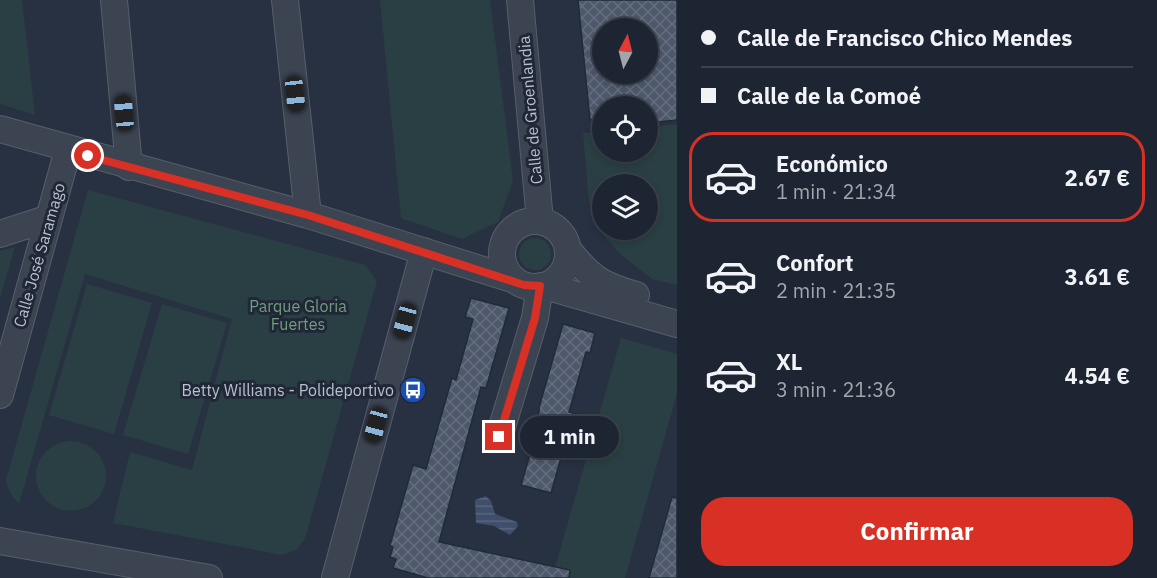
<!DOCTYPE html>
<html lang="es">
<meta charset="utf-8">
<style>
:root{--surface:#1e2532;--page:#2b313e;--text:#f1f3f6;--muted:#a1a5ac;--line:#3c424d;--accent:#d93025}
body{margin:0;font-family:"IBM Plex Sans",sans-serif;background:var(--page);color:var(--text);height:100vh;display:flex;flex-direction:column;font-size:22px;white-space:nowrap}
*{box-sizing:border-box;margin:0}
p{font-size:20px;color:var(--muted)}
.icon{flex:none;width:33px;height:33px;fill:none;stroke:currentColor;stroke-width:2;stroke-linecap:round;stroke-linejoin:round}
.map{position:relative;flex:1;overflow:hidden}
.side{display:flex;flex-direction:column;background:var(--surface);width:480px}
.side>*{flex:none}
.banner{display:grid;align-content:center;height:132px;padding:0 24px;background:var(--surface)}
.needle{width:39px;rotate:7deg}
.buttons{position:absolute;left:592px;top:18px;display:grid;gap:12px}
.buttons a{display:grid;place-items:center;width:66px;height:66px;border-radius:50%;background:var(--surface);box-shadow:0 3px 9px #0003,0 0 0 2px var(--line);font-size:30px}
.end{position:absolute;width:27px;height:27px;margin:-14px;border:8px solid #d93025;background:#fff;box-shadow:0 0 0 3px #fff}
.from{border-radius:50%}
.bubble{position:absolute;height:42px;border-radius:21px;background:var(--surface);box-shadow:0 3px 9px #0003,0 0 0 2px var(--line);font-size:20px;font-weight:800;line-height:42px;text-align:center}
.car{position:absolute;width:18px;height:36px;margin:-18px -9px;border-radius:8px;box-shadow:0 0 4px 2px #0007;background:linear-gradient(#222 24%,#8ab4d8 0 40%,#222 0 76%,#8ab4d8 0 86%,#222 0)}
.banner b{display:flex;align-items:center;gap:21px;height:57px;font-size:22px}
.banner b+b{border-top:2px solid var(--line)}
.banner i{width:15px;height:15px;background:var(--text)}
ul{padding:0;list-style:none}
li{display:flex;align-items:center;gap:18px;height:90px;margin:0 12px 9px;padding:0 12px;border:3px solid transparent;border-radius:24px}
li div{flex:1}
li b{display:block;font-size:22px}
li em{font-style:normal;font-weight:800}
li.active{border-color:var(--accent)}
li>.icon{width:54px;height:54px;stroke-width:1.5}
.action{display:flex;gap:12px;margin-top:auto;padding:12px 24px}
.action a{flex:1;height:69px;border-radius:24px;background:var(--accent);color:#fff;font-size:24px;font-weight:800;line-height:69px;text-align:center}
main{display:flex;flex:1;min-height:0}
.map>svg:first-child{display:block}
</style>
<main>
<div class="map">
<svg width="677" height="578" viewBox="0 0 677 578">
<defs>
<pattern id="water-rules" width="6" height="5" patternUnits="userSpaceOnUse" patternTransform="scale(1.5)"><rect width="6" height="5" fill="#3e4e6b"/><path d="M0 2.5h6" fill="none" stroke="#58667f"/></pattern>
<pattern id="building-cross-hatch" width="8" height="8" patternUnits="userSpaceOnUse" patternTransform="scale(1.5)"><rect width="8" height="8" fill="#4e586b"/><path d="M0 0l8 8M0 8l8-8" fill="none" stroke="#656e7f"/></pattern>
</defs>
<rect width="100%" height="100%" fill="#283142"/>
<path fill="#2a3f43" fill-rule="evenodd" d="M0 0H22L35 115 0 104Z
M380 0H490L513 181 498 222 462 239 401 218Z
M677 124V285L652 279 620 254 600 231 589 202 583 133 603 132V152H648V127ZM603 184H648V230H603Z
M88 190 365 265 377 281 305 539 296 550 282 555 113 523 130 452 192 470 232 319 85 274 19 504 10 493 6 480Z
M519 254a16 16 0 1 1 32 0a16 16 0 1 1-32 0Z
M15 247 0 298V251Z
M87 284 152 303 114 434 49 415Z
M162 304 227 323 188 454 123 435Z
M621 338 677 354V393L625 578H552Z
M36 476a35 35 0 1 1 70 0a35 35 0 1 1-70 0Z"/>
<path fill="url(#water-rules)" d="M486 496 491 501 495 514 517 522 518 526 510 535 494 526 476 523 475 500Z"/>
<path fill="url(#building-cross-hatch)" stroke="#222a39" stroke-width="1.5" fill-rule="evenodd" d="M578 0H677V120L648 123V106H603V119L590 120ZM603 28H648V74H603Z
M471 298 509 308 486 388 481 387 439 542 570 570 569 578H428L393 568 396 559 390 557 393 547 390 545 413 465 426 469 452 378 456 380 473 319 465 317Z
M563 324 595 333 590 353 586 352 569 412 579 415 567 455 562 454 551 493 521 485 541 417 538 416 540 404Z
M672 497 677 498V578H649Z"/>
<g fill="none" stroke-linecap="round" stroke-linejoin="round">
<defs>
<path id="street" d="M114 0 129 167
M285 0 308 215
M520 0 540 221
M0 129 308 215 515 280
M502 254a33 33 0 1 1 66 0a33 33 0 1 1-66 0Z
M0 234 49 218
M569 251C592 279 601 285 636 295
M545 286 677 324
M0 395 68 150
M499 437 535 318 540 286
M0 541 209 578
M335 578 424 251"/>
</defs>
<use href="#street" stroke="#575f6c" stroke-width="28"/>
<use href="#street" stroke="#3c4452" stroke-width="26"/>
</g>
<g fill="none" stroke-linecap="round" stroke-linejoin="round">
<path stroke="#d93025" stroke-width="8" d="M88 156 308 215 524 285 540 286 535 318 499 437"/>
</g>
<defs>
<symbol id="bus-disc" viewBox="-11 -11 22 22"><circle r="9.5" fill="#1a4fb4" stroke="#202837"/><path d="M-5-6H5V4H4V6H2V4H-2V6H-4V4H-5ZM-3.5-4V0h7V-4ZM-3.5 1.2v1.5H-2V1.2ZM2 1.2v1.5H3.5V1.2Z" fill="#fff"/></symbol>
</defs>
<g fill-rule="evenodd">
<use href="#bus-disc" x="398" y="375" width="30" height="30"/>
</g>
<g text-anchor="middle" stroke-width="6" stroke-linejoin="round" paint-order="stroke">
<g font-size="16" fill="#b9bfcc" stroke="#202837">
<text transform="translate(530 110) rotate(-95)" y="6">Calle de Groenlandia</text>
<text transform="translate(39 255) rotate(-74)" y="6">Calle José Saramago</text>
</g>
<g font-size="16" fill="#719c7d" stroke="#202837">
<text x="298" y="312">Parque Gloria<tspan x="298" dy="18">Fuertes</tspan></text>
</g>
<g font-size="16" fill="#b9bfcc" stroke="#202837" text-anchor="end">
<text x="394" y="396">Betty Williams - Polideportivo</text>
</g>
</g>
</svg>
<div class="buttons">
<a><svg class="needle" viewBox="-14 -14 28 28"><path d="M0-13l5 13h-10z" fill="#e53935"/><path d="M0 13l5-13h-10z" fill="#a1a5ac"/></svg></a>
<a><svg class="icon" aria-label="locate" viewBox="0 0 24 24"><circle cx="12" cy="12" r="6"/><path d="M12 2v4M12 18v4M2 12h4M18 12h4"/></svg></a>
<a><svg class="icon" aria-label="layers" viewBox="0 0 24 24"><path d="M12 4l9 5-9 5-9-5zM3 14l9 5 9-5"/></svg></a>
</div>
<i class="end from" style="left:88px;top:156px"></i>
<i class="end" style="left:499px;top:437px"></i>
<div class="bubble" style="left:520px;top:416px;width:99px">1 min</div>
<i class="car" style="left:295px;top:94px;rotate:174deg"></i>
<i class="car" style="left:124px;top:113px;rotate:355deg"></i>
<i class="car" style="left:405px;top:321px;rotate:195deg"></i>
<i class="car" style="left:376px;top:425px;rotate:195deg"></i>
</div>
<section class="side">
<div class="banner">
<b><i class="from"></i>Calle de Francisco Chico Mendes</b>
<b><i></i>Calle de la Comoé</b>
</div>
<ul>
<li class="active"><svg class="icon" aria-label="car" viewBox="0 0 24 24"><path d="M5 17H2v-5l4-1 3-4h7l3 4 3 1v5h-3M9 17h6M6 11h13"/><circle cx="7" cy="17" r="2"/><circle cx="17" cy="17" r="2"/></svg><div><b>Económico</b><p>1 min · 21:34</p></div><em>2.67 €</em></li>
<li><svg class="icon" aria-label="car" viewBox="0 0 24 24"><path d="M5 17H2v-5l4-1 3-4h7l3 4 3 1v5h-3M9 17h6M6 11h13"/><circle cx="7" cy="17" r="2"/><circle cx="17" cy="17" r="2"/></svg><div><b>Confort</b><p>2 min · 21:35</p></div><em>3.61 €</em></li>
<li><svg class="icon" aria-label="car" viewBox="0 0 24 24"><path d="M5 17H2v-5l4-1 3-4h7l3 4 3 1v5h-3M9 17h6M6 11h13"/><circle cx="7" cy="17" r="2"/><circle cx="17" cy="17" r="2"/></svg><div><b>XL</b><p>3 min · 21:36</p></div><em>4.54 €</em></li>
</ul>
<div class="action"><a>Confirmar</a></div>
</section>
</main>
